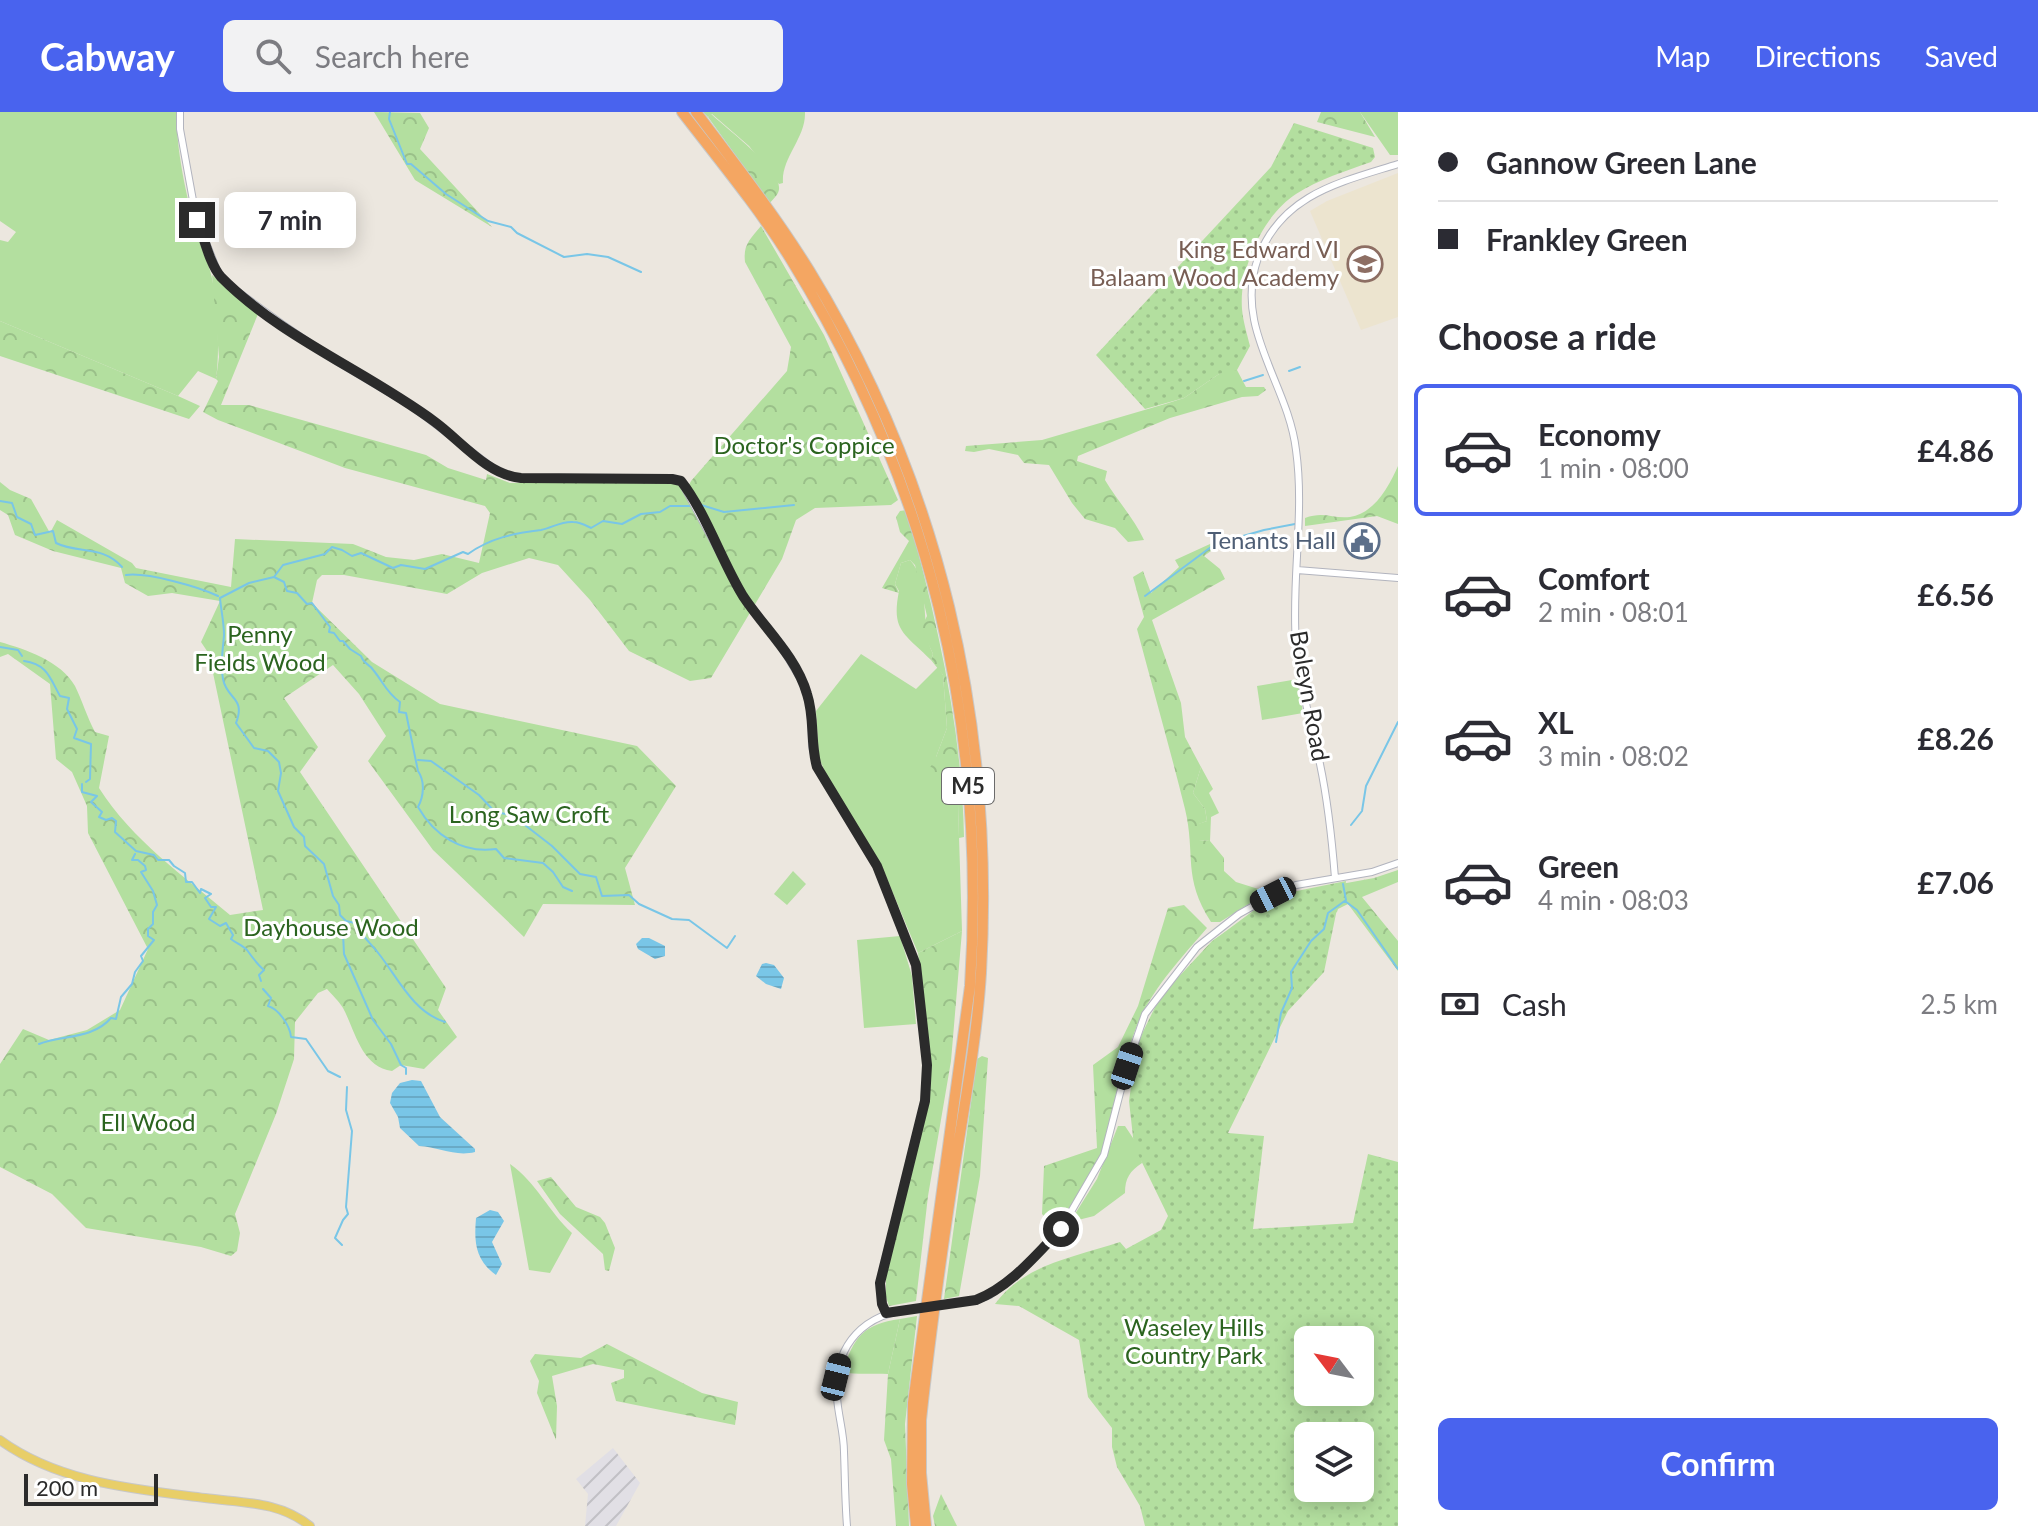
<!DOCTYPE html>
<meta charset="utf-8">
<style>
:root{--surface:#fff;--page:#f2f2f3;--text:#2b2b33;--muted:#7c7c81;--line:#e1e1e2;--accent:#4963ee}
body{margin:0;font-family:Lato,sans-serif;background:var(--page);color:var(--text);height:100vh;display:flex;flex-direction:column;font-size:30px;white-space:nowrap}
*{box-sizing:border-box;margin:0}
p{font-size:26px;color:var(--muted)}
.icon{flex:none;width:44px;height:44px;fill:none;stroke:currentColor;stroke-width:2;stroke-linecap:round;stroke-linejoin:round}
.map{position:relative;flex:1;overflow:hidden}
.drawer{display:flex;flex-direction:column;background:var(--surface);width:640px}
.drawer>*{flex:none}
.guide{display:grid;align-content:center;height:176px;padding:0 40px;background:var(--surface)}
.needle{width:52px;rotate:302deg}
.buttons{position:absolute;left:1294px;top:1214px;display:grid;gap:16px}
.buttons a{display:grid;place-items:center;width:80px;height:80px;border-radius:12px;background:var(--surface);box-shadow:0 4px 20px #0003;font-size:40px}
.scale{position:absolute;left:24px;bottom:20px;width:134px;box-sizing:border-box;padding-left:8px;border:4px solid #2b2b2b;border-top:0;font-size:22px;line-height:28px;white-space:nowrap;color:#2b2b2b;-webkit-text-stroke:6px #fff;paint-order:stroke}
.end{position:absolute;width:36px;height:36px;margin:-18px;border:10px solid #2b2b2b;background:#fff;box-shadow:0 0 0 4px #fff}
.from{border-radius:50%}
.bubble{position:absolute;height:56px;border-radius:12px;background:var(--surface);box-shadow:0 4px 20px #0003;font-size:26px;font-weight:700;line-height:56px;text-align:center}
.car{position:absolute;width:24px;height:48px;margin:-24px -12px;border-radius:10px;box-shadow:0 0 6px 2px #0007;background:linear-gradient(#222 24%,#8ab4d8 0 40%,#222 0 76%,#8ab4d8 0 86%,#222 0)}
.guide b{display:flex;align-items:center;gap:28px;height:76px;font-size:30px}
.guide b+b{border-top:2px solid var(--line)}
.guide i{width:20px;height:20px;background:var(--text)}
ul{padding:0;list-style:none}
li{display:flex;align-items:center;gap:24px;height:132px;margin:0 16px 12px;padding:0 24px;border:4px solid transparent;border-radius:12px}
li div{flex:1}
li b{display:block;font-size:30px}
li em{font-style:normal;font-weight:700}
li.current{border-color:var(--accent)}
li>.icon{width:72px;height:72px;stroke-width:1.5}
h2{padding:0 40px;font-size:36px;line-height:96px}
.pay{display:flex;align-items:center;gap:20px;height:88px;padding:0 40px;font-size:30px}
.pay p{margin-inline-start:auto}
.cta{display:flex;gap:16px;margin-top:auto;padding:16px 40px}
.cta a{flex:1;height:92px;border-radius:12px;background:var(--accent);color:#fff;font-size:32px;font-weight:700;line-height:92px;text-align:center}
header{display:flex;align-items:center;gap:48px;box-sizing:border-box;height:112px;padding:0 40px;background:var(--accent);color:#fff}
header strong{font-size:38px}
nav{display:flex;gap:44px;margin-inline-start:auto;font-size:28px}
.search{width:560px;height:72px;background:var(--page);display:flex;align-items:center;gap:20px;box-sizing:border-box;padding:0 28px;border-radius:12px;color:var(--muted);font-size:30px}
main{display:flex;flex:1;min-height:0}
.map>svg:first-child{display:block}
</style>
<header>
<strong>Cabway</strong>
<div class="search"><svg class="icon" aria-label="search" viewBox="0 0 24 24"><circle cx="10" cy="10" r="6"/><path d="M15 15l6 6"/></svg>Search here</div>
<nav><a>Map</a><a>Directions</a><a>Saved</a></nav>
</header>
<main>
<div class="map">
<svg width="1398" height="1414" viewBox="0 0 1398 1414">
<defs>
<pattern id="industrial-furrows" width="10" height="10" patternUnits="userSpaceOnUse" patternTransform="scale(2)"><rect width="10" height="10" fill="#e1dfe5"/><path d="M-1 1l2-2M0 10L10 0M9 11l2-2" fill="none" stroke="#c1c0c5"/></pattern>
<pattern id="forest-crowns" width="20" height="18" patternUnits="userSpaceOnUse" patternTransform="scale(2)"><rect width="20" height="18" fill="#b3df9f"/><path d="M2 6a3 3 0 1 1 6 0M12 15a3 3 0 1 1 6 0" fill="none" stroke="#9ac089"/></pattern>
<pattern id="park-dots" width="8" height="8" patternUnits="userSpaceOnUse" patternTransform="scale(2)"><rect width="8" height="8" fill="#b3df9f"/><path d="M2 2h.1M6 6h.1" fill="none" stroke="#9ac089" stroke-width="1.8" stroke-linecap="round"/></pattern>
<pattern id="water-rules" width="6" height="5" patternUnits="userSpaceOnUse" patternTransform="scale(2)"><rect width="6" height="5" fill="#79c6e7"/><path d="M0 2.5h6" fill="none" stroke="#69aac6"/></pattern>
</defs>
<rect width="100%" height="100%" fill="#ece7df"/>
<path fill="url(#industrial-furrows)" d="M613 1336 640 1371 616 1414H585L588 1382 576 1367Z"/>
<path fill="#ece4cf" d="M1398 61V205L1361 218 1310 99 1327 89Z"/>
<path fill="#b3df9f" d="M0 0H177C175 34 188 94 199 128 202 139 208 150 211 162 218 190 220 239 216 267L198 259 178 284 0 209V128L8 130 16 120 0 109Z
M703 0H805C806 26 781 46 783 71L779 72 749 34 712 2 708 5Z
M1360 0H1398V43H1390Z
M910 448C932 472 919 514 933 542L931 548C904 521 891 519 899 479L895 472 901 451Z
M861 542 916 577 938 555 943 563 947 616 936 645 958 693 962 819 918 841 880 750 831 673 819 646 816 599Z
M1298 567 1303 601 1262 608 1257 574Z
M1201 655 1213 677 1209 681 1219 701 1211 705 1210 729 1199 728 1198 712 1207 709 1205 697 1193 681Z
M793 759 806 772 787 793 774 782Z
M900 824 912 864 916 912 864 916 857 828Z
M1118 1014H1125L1139 1035 1142 1051C1130 1059 1125 1066 1125 1081L1094 1104 1070 1110 1097 1067Z
M510 1052C536 1070 549 1100 572 1121L550 1161 529 1158Z
M900 1207 888 1262C873 1261 856 1263 843 1260 853 1225 864 1212 900 1207Z"/>
<path fill="url(#forest-crowns)" d="M374 0 420 1 429 16 420 37 492 115 415 68Z
M1321 0H1360L1375 25 1317 10Z
M711 2C726 16 778 55 779 75 780 82 773 87 770 91L708 5Z
M761 114 824 223 898 388 891 393 815 396 796 408 782 447 711 566 690 569 629 539 590 488 558 453 529 446 482 461 447 482 344 463H322L317 468 312 491 372 550 440 592 637 634 676 674 625 756 635 793 543 792 524 825 433 738 368 649 386 624 359 582 333 553 284 586 318 635 300 660 446 876 438 898 457 925 424 957 401 953 392 959C361 955 355 918 343 896 339 889 332 883 327 877L318 881 295 910 294 947 276 1002 235 1102 240 1121 237 1139 231 1144 201 1135 86 1116 52 1082 0 1055V952L23 917 49 928 87 918 120 898 148 837 88 721 87 694 72 660 56 647 50 572 8 542 0 545V530C25 537 61 549 75 574 82 588 87 605 95 620L109 624 99 676C132 728 184 764 230 803L263 798 209 542 201 530 220 489 172 481 148 484 125 471 121 456 53 439 15 423 8 403 0 398V370L10 378 31 387 50 421 57 408 132 451 136 456 231 475 235 427 353 432 386 445 414 448 442 442 479 451 490 401 485 394 345 356 218 308 203 300 218 269 216 267 219 245 212 163 258 202 221 293H249L426 343 448 356 486 368 487 362 510 371 677 368 687 377 691 369 787 259 791 235 745 150C743 133 750 127 761 114Z
M0 209 178 284 200 294 189 307 0 244Z
M1229 258H1237L1246 275H1264L1266 278 1258 284 1242 285 1170 306 1078 344 1077 349 1107 359 1105 368C1118 390 1134 406 1144 428L1128 430 1115 416 1085 407 1072 391 1049 353 1024 351 1018 343 989 337 974 340 965 339 966 334 1042 328 1165 292 1184 286 1219 262Z
M1398 354V412L1377 404 1305 414V406C1324 399 1333 407 1350 405 1375 401 1389 374 1398 354Z
M907 398C936 506 962 613 964 725L959 726 958 693 918 677 936 645 947 616 943 563 931 548 933 542 921 516 927 504 915 453 910 448 901 451 895 472 899 481 882 476 909 429 900 420 896 405 900 399Z
M1223 423 1225 429 1204 444 1220 457 1225 467 1152 508 1181 591 1185 625 1201 655 1193 681 1205 697 1207 709 1199 712V728L1210 729 1224 746V759L1236 770 1268 780 1220 810H1211C1182 765 1196 743 1185 697 1170 637 1153 577 1137 517L1144 505 1133 465 1143 459 1151 481 1179 455 1175 448 1210 432Z
M1398 758V770L1362 785 1398 829V859L1348 792 1338 797 1337 800 1160 885 1212 829 1281 783 1374 766Z
M1184 793 1207 816C1182 845 1153 876 1138 911 1121 952 1118 996 1104 1037 1095 1062 1074 1095 1056 1116L1042 1102 1044 1054 1097 1036 1093 953 1118 935 1138 894 1168 796Z
M962 819 951 949 928 1084 916 1189 889 1194 886 1185V1161L929 989 931 953 918 841Z
M982 944 988 946 980 1064 959 1184 944 1187 977 947Z
M551 1065 576 1095 600 1105 605 1111 615 1136 609 1159 605 1158 603 1142 560 1102 537 1069Z
M917 1204 905 1312 909 1414H896L891 1347 884 1328 888 1262 900 1207Z
M607 1232 702 1281 738 1290 735 1313 616 1289 611 1271 624 1266V1258L593 1252 552 1264 557 1294 556 1328 537 1281 539 1269 530 1249 535 1242 581 1246Z
M941 1382 957 1414H935L933 1404Z"/>
<path fill="url(#park-dots)" fill-rule="evenodd" d="M1294 11 1373 36 1375 45 1371 50C1346 59 1319 67 1296 82 1262 104 1239 157 1242 197 1243 209 1247 222 1250 234L1237 258 1219 262 1184 286 1145 297 1096 243 1271 55Z
M1346 769 1343 790 1337 797 1324 860 1288 899 1228 1021 1264 1024 1253 1117 1353 1111 1368 1042 1398 1050V1414H1145L1140 1394 1117 1355 1112 1335V1316L1088 1285 1079 1228 1019 1194 995 1192C1024 1152 1075 1145 1120 1130L1126 1137 1161 1118 1168 1104 1134 1034 1129 989 1137 932 1160 885 1214 828 1261 793 1282 782ZM1308 1228H1360V1280H1308ZM1308 1324H1360V1376H1308Z"/>
<path fill="url(#water-rules)" d="M642 826H649L665 834V844L655 847 638 837 636 832Z
M766 851 774 853 784 866 781 877 766 872 756 864 762 852Z
M412 968 421 969 440 1005 475 1037V1040C455 1045 439 1035 419 1034L400 1016 398 1005 390 991 392 981 400 971Z
M490 1098 498 1100 504 1109 492 1130 502 1152 496 1163C475 1148 474 1130 476 1106Z"/>
<g fill="none" stroke-linecap="round" stroke-linejoin="round">
<path stroke="#79c6e7" stroke-width="2" d="M390 0 389 7 407 52H411L446 82 488 109 511 115 517 121 564 145 587 142 608 145 641 160
M1289 259 1300 255
M1244 269 1263 263
M0 389 12 391 17 405 31 412 35 423 53 419 56 431C78 442 103 433 122 455
M698 392 724 400 794 393
M126 463C147 460 199 475 218 484
M274 465 284 470 287 479 297 481 307 492 312 491 330 515 329 520 334 521 340 529H343L350 537 361 544C364 553 369 551 374 559 383 570 387 581 400 590L399 600 406 601 418 659C425 669 424 684 418 695 434 723 462 742 496 737L504 746 543 751 553 760 563 775 572 779
M1145 484 1215 432 1264 418 1295 412
M0 535 18 538 22 544
M24 549C47 552 50 566 60 584L69 586 67 597 77 617 74 626 91 632 90 667 86 670
M418 648 431 649 479 683 495 700 512 703 552 734 580 762 596 765 602 784 629 783 639 792 672 807 689 808 727 836 735 824
M82 672V680L97 684 91 690 102 700 99 705 106 708 112 706 116 709 115 720 136 739 154 743 158 748H169L174 754 185 761 186 770H192L200 781 201 777 211 782 205 786 211 795H216L209 807 220 814 226 811 233 823 231 827C236 831 242 833 247 838 252 845 258 853 264 858L259 863 261 869
M1351 713 1362 699 1366 674 1398 610
M1345 789 1357 798 1398 857
M346 810 343 821 344 842 373 908 391 932 401 953 406 956V962
M263 877 271 886 268 894C279 897 290 914 291 925L306 927 328 959 340 965
M445 910C413 900 398 866 379 842 371 831 361 824 355 811L346 809 340 803 339 793 333 784 324 752 305 734 304 725 294 715 278 679 281 661 279 650 268 639 254 636 236 611C246 585 227 588 223 567 220 553 223 537 224 523 224 510 221 498 220 486L249 471 274 465 283 453 325 442 332 435 342 438 352 444 361 441 393 456 401 453 425 457 463 440 468 442C490 426 515 421 541 418 552 416 561 409 573 410 580 410 585 413 591 416L603 409 622 412 641 402 660 400 670 394H690
M1276 930 1281 901 1292 876 1291 860 1311 829 1324 817 1328 801 1346 788 1343 772
M39 932C63 923 93 927 111 906L116 907 121 885 132 872 135 860 143 849 141 844 154 828 148 824V817L153 812V800L157 793 153 779 141 760 146 758 145 754 138 748H132L135 742
M342 1133 335 1126 343 1108 348 1102 346 1095 352 1019 346 998 347 975"/>
<defs>
<path id="minor" d="M180 0V17L196 105 218 161 234 177 282 212 333 247 412 294 494 357 511 365 521 366 672 367 681 369 743 484 778 529 803 571 811 597 812 634 817 655 877 754 916 853 927 953 925 989 880 1171 882 1192 886 1201
M1297 458 1398 466
M1335 766C1332 728 1328 690 1320 652 1312 612 1299 573 1296 532 1291 468 1305 402 1296 338 1288 271 1233 216 1258 146 1282 82 1341 70 1398 52
M943 1193 976 1188 990 1183 1023 1156 1061 1117 1104 1043 1127 954 1145 902 1197 835 1239 802 1273 783 1296 773 1372 760 1398 751
M847 1414C845 1389 845 1365 844 1340 844 1321 838 1303 837 1285 833 1232 865 1200 916 1197"/>
<path id="major" d="M0 1328C59 1371 135 1377 205 1386 243 1391 279 1389 310 1414"/>
<path id="highway" d="M682 0C719 48 758 95 790 146 930 372 987 610 970 874L913 1291 912 1372 916 1414
M696 0C735 52 775 103 809 158 940 372 995 611 981 861 977 925 965 990 955 1053 942 1138 930 1223 921 1308V1361L926 1414"/>
</defs>
<use href="#minor" stroke="#b2b4be" stroke-width="8"/>
<use href="#major" stroke="#c8c8c8" stroke-width="10"/>
<use href="#highway" stroke="#c8c8c8" stroke-width="12"/>
<use href="#minor" stroke="#fff" stroke-width="6"/>
<use href="#major" stroke="#e8ce68" stroke-width="8"/>
<use href="#highway" stroke="#f4a662" stroke-width="10"/>
<defs>
<path id="minor-bridge" d="M916 1197 943 1193"/>
</defs>
<use href="#minor-bridge" stroke="#b2b4be" stroke-width="8" stroke-linecap="butt"/>
<use href="#minor-bridge" stroke="#fff" stroke-width="6"/>
</g>
<g fill="none" stroke-linecap="round" stroke-linejoin="round">
<path stroke="#2b2b2b" stroke-width="10" d="M197 108C204 125 209 151 221 165 280 225 368 260 435 310 461 329 487 363 521 366L672 367 681 369C706 401 721 448 743 484 764 516 796 544 807 582 815 606 810 631 817 655L877 754 916 853 927 953 925 989 880 1171 882 1192 886 1201 976 1188C1010 1175 1036 1143 1061 1117"/>
</g>
<defs>
<symbol id="school-ring" viewBox="-11 -11 22 22"><circle r="9.5" fill="#fff" stroke="#8d6e63" stroke-width="1.5"/><path d="M0-5L7-2L0 1L-7-2ZM-4 1L0 2.5L4 1V4Q0 6-4 4Z" fill="#8d6e63"/></symbol>
<symbol id="civic-ring" viewBox="-11 -11 22 22"><circle r="9.5" fill="#fff" stroke="#5c6f8a" stroke-width="1.5"/><path d="M-.6-6.5H3V-4.5H.6V-3L4-1V1h2V6H-6V1h2V-1L-.6-3ZM-1.2 2.5V6h2.4V2.5Z" fill="#5c6f8a"/></symbol>
</defs>
<g fill-rule="evenodd">
<use href="#school-ring" x="1345" y="132" width="40" height="40"/>
<use href="#civic-ring" x="1342" y="409" width="40" height="40"/>
</g>
<g text-anchor="middle" stroke-width="6" stroke-linejoin="round" paint-order="stroke">
<rect fill="#fff" stroke="#6b6b6b" stroke-width="2" x="942" y="656" width="52" height="36" rx="6"/>
<g font-size="22" font-weight="bold" fill="#2b2b2b">
<text x="968" y="682">M5</text>
</g>
<g font-size="24" fill="#785e54" stroke="#fff" text-anchor="end">
<text x="1339" y="146">King Edward VI<tspan x="1339" dy="28">Balaam Wood Academy</tspan></text>
</g>
<g font-size="24" fill="#2b641f" stroke="#fff">
<text x="804" y="342">Doctor's Coppice</text>
<text x="260" y="531">Penny<tspan x="260" dy="28">Fields Wood</tspan></text>
<text x="529" y="711">Long Saw Croft</text>
<text x="331" y="824">Dayhouse Wood</text>
<text x="148" y="1019">Ell Wood</text>
<text x="1194" y="1224">Waseley Hills<tspan x="1194" dy="28">Country Park</tspan></text>
</g>
<g font-size="24" fill="#4e5e75" stroke="#fff" text-anchor="end">
<text x="1336" y="437">Tenants Hall</text>
</g>
<g font-size="24" fill="#2b2b2b" stroke="#fff">
<text transform="translate(1309 584) rotate(80)" y="8">Boleyn Road</text>
</g>
</g>
</svg>
<div class="buttons">
<a><svg class="needle" viewBox="-14 -14 28 28"><path d="M0-13l5 13h-10z" fill="#e53935"/><path d="M0 13l5-13h-10z" fill="#7c7c81"/></svg></a>
<a><svg class="icon" aria-label="layers" viewBox="0 0 24 24"><path d="M12 4l9 5-9 5-9-5zM3 14l9 5 9-5"/></svg></a>
</div>
<div class="scale">200 m</div>
<i class="end from" style="left:1061px;top:1117px"></i>
<i class="end" style="left:197px;top:108px"></i>
<div class="bubble" style="left:224px;top:80px;width:132px">7 min</div>
<i class="car" style="left:1273px;top:783px;rotate:243deg"></i>
<i class="car" style="left:1127px;top:954px;rotate:18deg"></i>
<i class="car" style="left:836px;top:1265px;rotate:14deg"></i>
</div>
<section class="drawer">
<div class="guide">
<b><i class="from"></i>Gannow Green Lane</b>
<b><i></i>Frankley Green</b>
</div>
<h2>Choose a ride</h2>
<ul>
<li class="current"><svg class="icon" aria-label="car" viewBox="0 0 24 24"><path d="M5 17H2v-5l4-1 3-4h7l3 4 3 1v5h-3M9 17h6M6 11h13"/><circle cx="7" cy="17" r="2"/><circle cx="17" cy="17" r="2"/></svg><div><b>Economy</b><p>1 min · 08:00</p></div><em>£4.86</em></li>
<li><svg class="icon" aria-label="car" viewBox="0 0 24 24"><path d="M5 17H2v-5l4-1 3-4h7l3 4 3 1v5h-3M9 17h6M6 11h13"/><circle cx="7" cy="17" r="2"/><circle cx="17" cy="17" r="2"/></svg><div><b>Comfort</b><p>2 min · 08:01</p></div><em>£6.56</em></li>
<li><svg class="icon" aria-label="car" viewBox="0 0 24 24"><path d="M5 17H2v-5l4-1 3-4h7l3 4 3 1v5h-3M9 17h6M6 11h13"/><circle cx="7" cy="17" r="2"/><circle cx="17" cy="17" r="2"/></svg><div><b>XL</b><p>3 min · 08:02</p></div><em>£8.26</em></li>
<li><svg class="icon" aria-label="car" viewBox="0 0 24 24"><path d="M5 17H2v-5l4-1 3-4h7l3 4 3 1v5h-3M9 17h6M6 11h13"/><circle cx="7" cy="17" r="2"/><circle cx="17" cy="17" r="2"/></svg><div><b>Green</b><p>4 min · 08:03</p></div><em>£7.06</em></li>
</ul>
<div class="pay"><svg class="icon" aria-label="cash" viewBox="0 0 24 24"><path d="M3 7h18v10H3z"/><circle cx="12" cy="12" r="2"/></svg>Cash<p>2.5 km</p></div>
<div class="cta"><a>Confirm</a></div>
</section>
</main>
